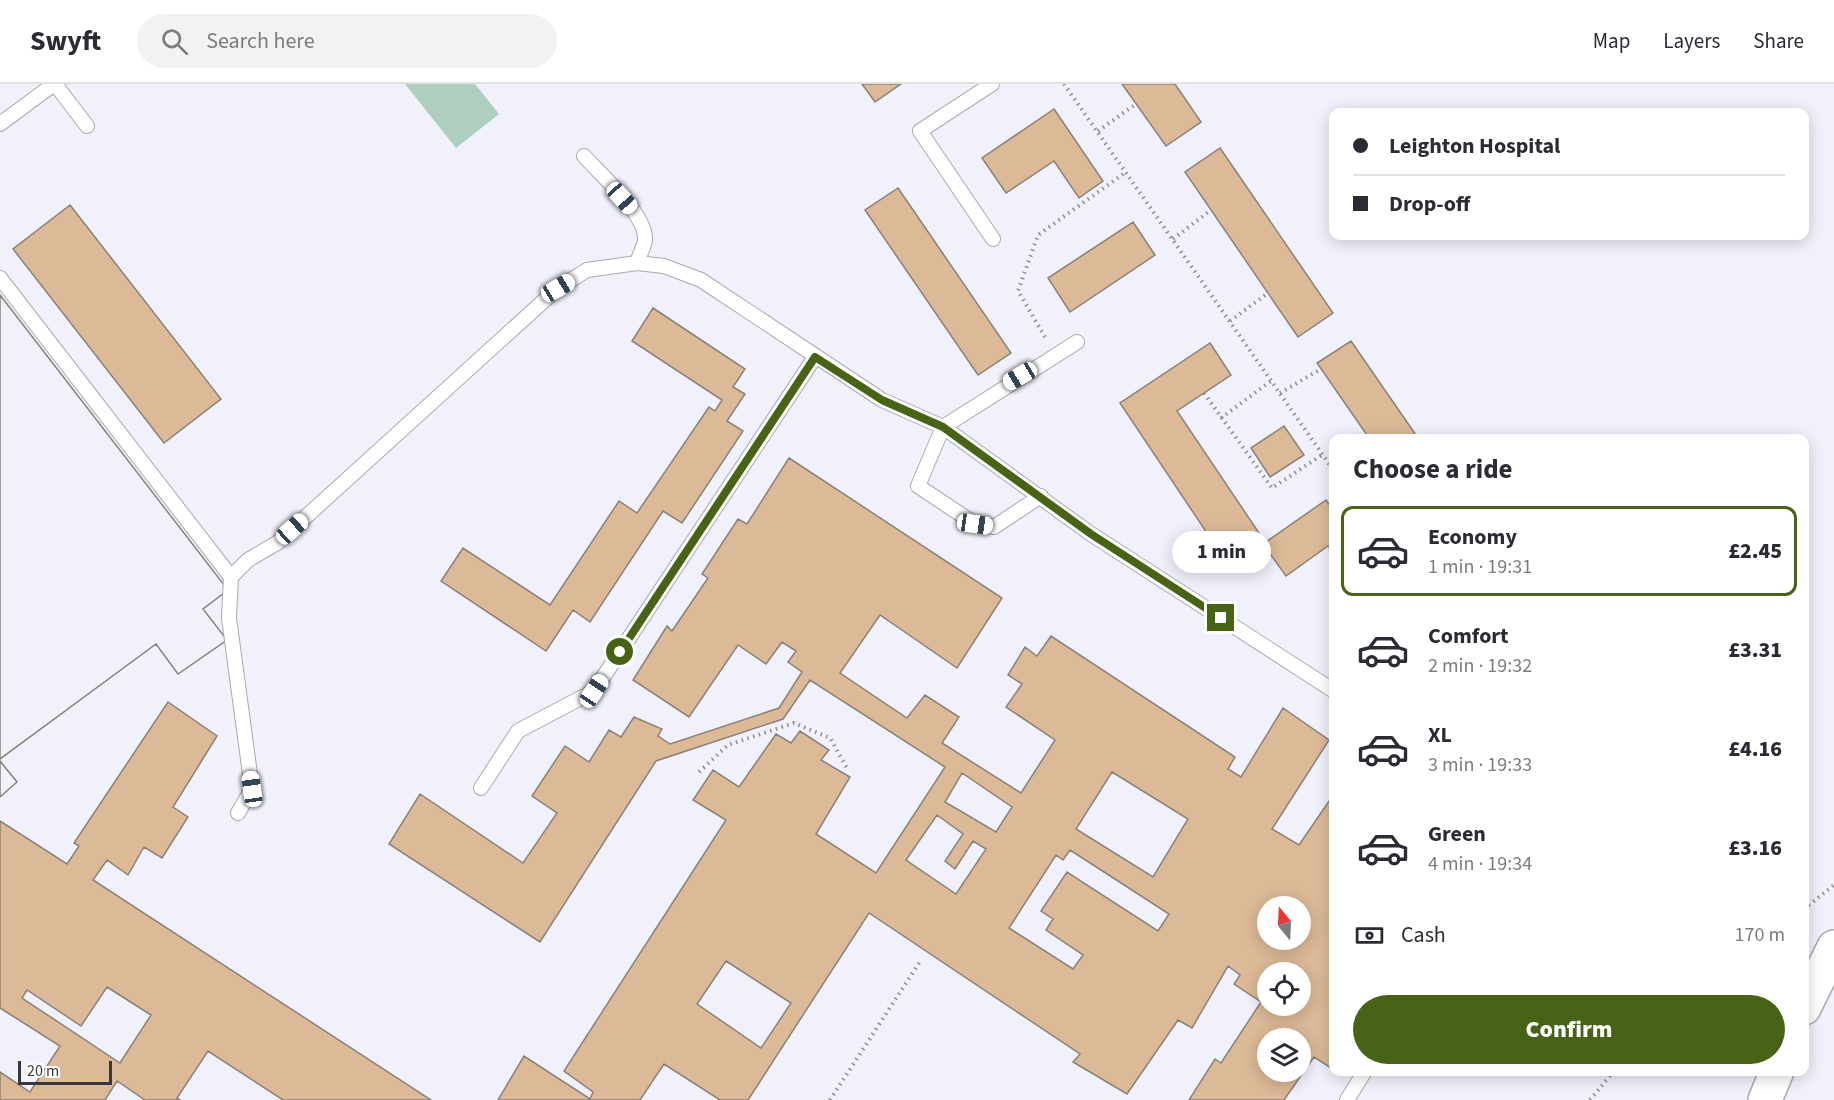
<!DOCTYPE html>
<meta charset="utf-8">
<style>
:root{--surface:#fff;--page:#f2f2f3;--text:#2b2b33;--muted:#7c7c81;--line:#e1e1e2;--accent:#476315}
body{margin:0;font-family:"Source Sans 3",sans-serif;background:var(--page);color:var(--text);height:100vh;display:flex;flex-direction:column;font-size:22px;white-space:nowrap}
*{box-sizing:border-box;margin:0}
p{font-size:20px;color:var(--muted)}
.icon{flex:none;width:33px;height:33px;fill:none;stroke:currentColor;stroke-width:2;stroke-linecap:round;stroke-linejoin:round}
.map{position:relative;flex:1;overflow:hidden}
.drawer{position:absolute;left:1329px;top:350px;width:480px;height:642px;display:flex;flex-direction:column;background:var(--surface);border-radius:12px;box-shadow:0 3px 15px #0003}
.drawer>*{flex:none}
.guide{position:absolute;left:1329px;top:24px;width:480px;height:132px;border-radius:12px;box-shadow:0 3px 15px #0003;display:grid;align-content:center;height:132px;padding:0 24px;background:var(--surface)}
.needle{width:39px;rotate:342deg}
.fabs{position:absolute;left:1257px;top:812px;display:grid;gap:12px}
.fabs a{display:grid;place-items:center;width:54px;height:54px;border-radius:50%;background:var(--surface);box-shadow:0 3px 15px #0003;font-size:30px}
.scale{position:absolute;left:18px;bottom:15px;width:94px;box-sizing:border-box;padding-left:6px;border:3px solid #37373b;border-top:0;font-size:16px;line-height:21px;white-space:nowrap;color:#37373b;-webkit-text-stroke:4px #fff;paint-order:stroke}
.end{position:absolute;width:27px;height:27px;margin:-14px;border:8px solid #476315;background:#fff;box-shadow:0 0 0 3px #fff}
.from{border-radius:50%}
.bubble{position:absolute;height:42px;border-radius:21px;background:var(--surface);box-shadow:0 3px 15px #0003;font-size:20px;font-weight:800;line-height:42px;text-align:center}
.car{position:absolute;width:18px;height:36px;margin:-18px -9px;border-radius:8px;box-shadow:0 0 4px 2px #0007;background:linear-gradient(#fff 24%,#345 0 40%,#fff 0 76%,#345 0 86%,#fff 0)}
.guide b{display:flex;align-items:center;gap:21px;height:57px;font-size:22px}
.guide b+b{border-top:2px solid var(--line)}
.guide i{width:15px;height:15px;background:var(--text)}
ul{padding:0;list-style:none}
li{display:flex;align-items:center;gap:18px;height:90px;margin:0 12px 9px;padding:0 12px;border:3px solid transparent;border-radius:12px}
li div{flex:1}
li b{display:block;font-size:22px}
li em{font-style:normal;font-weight:800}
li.active{border-color:var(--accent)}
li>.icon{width:54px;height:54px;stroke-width:1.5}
h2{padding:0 24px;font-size:27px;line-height:72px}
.pay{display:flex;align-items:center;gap:15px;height:66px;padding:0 24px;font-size:22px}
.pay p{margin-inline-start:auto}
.action{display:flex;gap:12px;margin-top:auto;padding:12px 24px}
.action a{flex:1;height:69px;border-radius:36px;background:var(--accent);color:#fff;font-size:24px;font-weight:800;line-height:69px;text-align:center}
header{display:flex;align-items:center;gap:36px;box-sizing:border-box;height:84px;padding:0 30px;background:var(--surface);border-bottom:2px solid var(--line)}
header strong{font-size:28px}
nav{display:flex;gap:33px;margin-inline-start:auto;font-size:21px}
.search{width:420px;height:54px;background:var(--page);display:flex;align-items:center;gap:15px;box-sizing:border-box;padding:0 21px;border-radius:33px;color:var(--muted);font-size:22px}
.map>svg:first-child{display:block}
</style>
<header>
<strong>Swyft</strong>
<div class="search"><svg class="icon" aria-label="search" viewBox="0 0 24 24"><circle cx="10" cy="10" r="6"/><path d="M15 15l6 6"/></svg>Search here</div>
<nav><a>Map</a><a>Layers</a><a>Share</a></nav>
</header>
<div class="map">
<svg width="1834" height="1016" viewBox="0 0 1834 1016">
<rect width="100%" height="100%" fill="#f1f1fc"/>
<path fill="#aecfbd" d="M405 0H475L499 30 456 64Z"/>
<path fill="#dcb997" stroke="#89817a" stroke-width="1.5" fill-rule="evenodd" d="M862 0H901L875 18Z
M1122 0H1175L1201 38 1166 62Z
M1054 25 1103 97 1079 114 1054 77 1006 109 982 74Z
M1220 64 1333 229 1298 253 1185 88Z
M898 104 1011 269 978 291 865 126Z
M70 121 221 315 164 359 13 165Z
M1133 138 1155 171 1070 228 1048 194Z
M0 211 228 506 203 525 227 556 178 590 156 560 0 675Z
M0 211 228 506 203 525 227 556 178 590 156 560 0 675Z
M653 224 745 285 733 303 745 310 727 337 743 347 682 439 663 427 590 538 573 526 546 567 441 497 463 464 550 521 619 417 637 429 709 323 715 327 722 316 632 257Z
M1351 257 1418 354H1369L1317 279Z
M1210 259 1231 291 1177 327 1259 449 1223 473 1120 319Z
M1284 342 1304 371 1270 393 1251 364Z
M789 374 1002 514 957 584 880 531 840 589 907 634 925 611 959 633 942 659 1021 709 1055 656 1006 623 1022 600 1008 591 1025 563 1037 572 1051 552 1235 673 1228 685 1241 693 1283 624 1329 656 1272 745 1299 761 1334 710V980L1331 984 1314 973 1284 1016H1189L1215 975 1221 979 1261 918 1234 900 1240 891 1228 882 1192 944 1178 936 1127 1010 1073 978 1080 970 869 829 748 1016H720L664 980 640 1016H498L524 972 590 1015 593 1008 564 987 726 736 693 716 713 686 739 703 776 650 791 659 800 647 829 666 821 676 850 693 816 750 876 789 945 683 810 596 783 635 656 677 540 858 389 760 420 710 523 779 557 729 532 712 565 662 589 678 609 646 621 653 634 633 662 645 658 652 670 660 779 624 802 588 788 578 796 567 782 558 766 580 738 561 689 633 633 596 667 542 672 547 708 494 702 490 738 435 747 440ZM1112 688 1188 735 1153 793 1076 745ZM962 689 1012 723 996 748 945 718ZM937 731 963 750 945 777 955 785 973 757 986 765 956 810 906 776ZM1070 766 1169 830 1158 847 1067 788 1041 827 1053 835 1046 846 1083 871 1073 885 1009 844 1056 771 1063 776ZM1268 822H1300V855H1268ZM726 877 791 919 761 964 697 920ZM1268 888H1300V921H1268ZM1268 954H1300V987H1268Z
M1326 416 1334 427V469L1328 462 1286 492 1263 460Z
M168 618 217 652 173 723 188 733 162 774 144 763 128 791 107 776 93 796 431 1016H283L208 967 177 1014 180 1016H145L117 997 105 1016H0V988L30 1008 60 962 0 924V737L67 780 79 762 74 759ZM107 903 151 931 120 979 22 914 27 906 81 942Z
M0 677 17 698 0 713Z
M0 677 17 698 0 713Z"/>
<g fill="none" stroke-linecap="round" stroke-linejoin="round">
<defs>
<path id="lane" d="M55 0 87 42
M992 0 920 47 993 155
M0 40 54 0
M584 72C600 90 647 131 645 156 644 163 639 172 637 179
M0 194 231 493 229 534 252 705 238 729
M1041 412 994 443 975 440 918 402 943 343 1077 258
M231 493 248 476 277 459 558 204 587 186 637 179 664 182 701 196 882 316 943 343 1091 450 1334 607
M481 704 518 647 594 607 815 273
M1347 1016 1365 987"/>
<path id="secondary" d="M1804 924 1834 863
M1765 1016 1777 987"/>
</defs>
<use href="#lane" stroke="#a9a9b3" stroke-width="16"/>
<use href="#secondary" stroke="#a9a9b3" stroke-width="36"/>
<path stroke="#8d8d94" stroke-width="4" stroke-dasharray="1.5 4.5" stroke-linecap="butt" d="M1064 0 1334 387
M1098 47 1136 20
M1173 155 1211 126
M1230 237 1268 209
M1045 253 1018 207 1038 151 1126 88
M1204 309 1272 404 1322 371
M1280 309 1321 285
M1221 334 1271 297
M699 688 728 661 794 639 830 654 848 686
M1804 825 1834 801
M830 1016 921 876
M1590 1016 1614 987"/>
<use href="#lane" stroke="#fff" stroke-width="14"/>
<use href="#secondary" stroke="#fff" stroke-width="33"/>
</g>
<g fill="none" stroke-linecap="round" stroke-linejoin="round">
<path stroke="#476315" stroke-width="8" d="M620 568 815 273 882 316 943 343 1091 450 1221 534"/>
</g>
</svg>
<div class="fabs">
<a><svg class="needle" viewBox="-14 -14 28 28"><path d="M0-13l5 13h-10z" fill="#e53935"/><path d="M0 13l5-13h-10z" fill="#7c7c81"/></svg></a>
<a><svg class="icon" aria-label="locate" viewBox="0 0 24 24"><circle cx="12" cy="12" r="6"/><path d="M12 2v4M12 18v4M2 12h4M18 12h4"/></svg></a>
<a><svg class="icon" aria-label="layers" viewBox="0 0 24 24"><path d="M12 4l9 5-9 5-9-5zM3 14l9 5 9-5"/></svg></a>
</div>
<div class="scale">20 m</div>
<i class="end from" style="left:620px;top:568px"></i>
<i class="end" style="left:1221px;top:534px"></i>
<div class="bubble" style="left:1172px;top:447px;width:99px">1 min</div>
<i class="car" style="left:622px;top:114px;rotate:138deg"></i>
<i class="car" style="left:558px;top:204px;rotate:59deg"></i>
<i class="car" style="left:1020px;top:292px;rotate:239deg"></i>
<i class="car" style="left:975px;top:440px;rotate:98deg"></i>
<i class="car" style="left:292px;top:445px;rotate:48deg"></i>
<i class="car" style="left:594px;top:607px;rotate:34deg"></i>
<i class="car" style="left:252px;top:705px;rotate:352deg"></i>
<div class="guide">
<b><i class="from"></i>Leighton Hospital</b>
<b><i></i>Drop-off</b>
</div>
<section class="drawer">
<h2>Choose a ride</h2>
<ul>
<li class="active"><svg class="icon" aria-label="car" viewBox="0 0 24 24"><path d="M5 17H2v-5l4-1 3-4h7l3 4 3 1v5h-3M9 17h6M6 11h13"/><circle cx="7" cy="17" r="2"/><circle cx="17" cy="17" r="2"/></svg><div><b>Economy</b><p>1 min · 19:31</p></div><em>£2.45</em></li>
<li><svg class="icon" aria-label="car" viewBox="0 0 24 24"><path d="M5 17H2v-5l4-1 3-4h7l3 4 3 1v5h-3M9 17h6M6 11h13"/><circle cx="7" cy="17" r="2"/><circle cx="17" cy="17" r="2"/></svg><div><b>Comfort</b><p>2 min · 19:32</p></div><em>£3.31</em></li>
<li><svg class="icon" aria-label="car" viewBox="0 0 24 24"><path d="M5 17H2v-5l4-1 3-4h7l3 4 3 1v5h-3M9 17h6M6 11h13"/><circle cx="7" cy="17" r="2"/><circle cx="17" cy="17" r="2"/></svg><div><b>XL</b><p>3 min · 19:33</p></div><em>£4.16</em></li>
<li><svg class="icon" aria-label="car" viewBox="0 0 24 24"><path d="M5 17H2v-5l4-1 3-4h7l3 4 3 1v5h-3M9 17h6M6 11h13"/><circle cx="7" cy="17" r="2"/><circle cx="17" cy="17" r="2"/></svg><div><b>Green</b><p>4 min · 19:34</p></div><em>£3.16</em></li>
</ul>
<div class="pay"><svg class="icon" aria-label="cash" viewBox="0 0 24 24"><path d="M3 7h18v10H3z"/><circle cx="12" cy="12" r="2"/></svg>Cash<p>170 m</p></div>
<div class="action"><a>Confirm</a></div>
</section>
</div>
